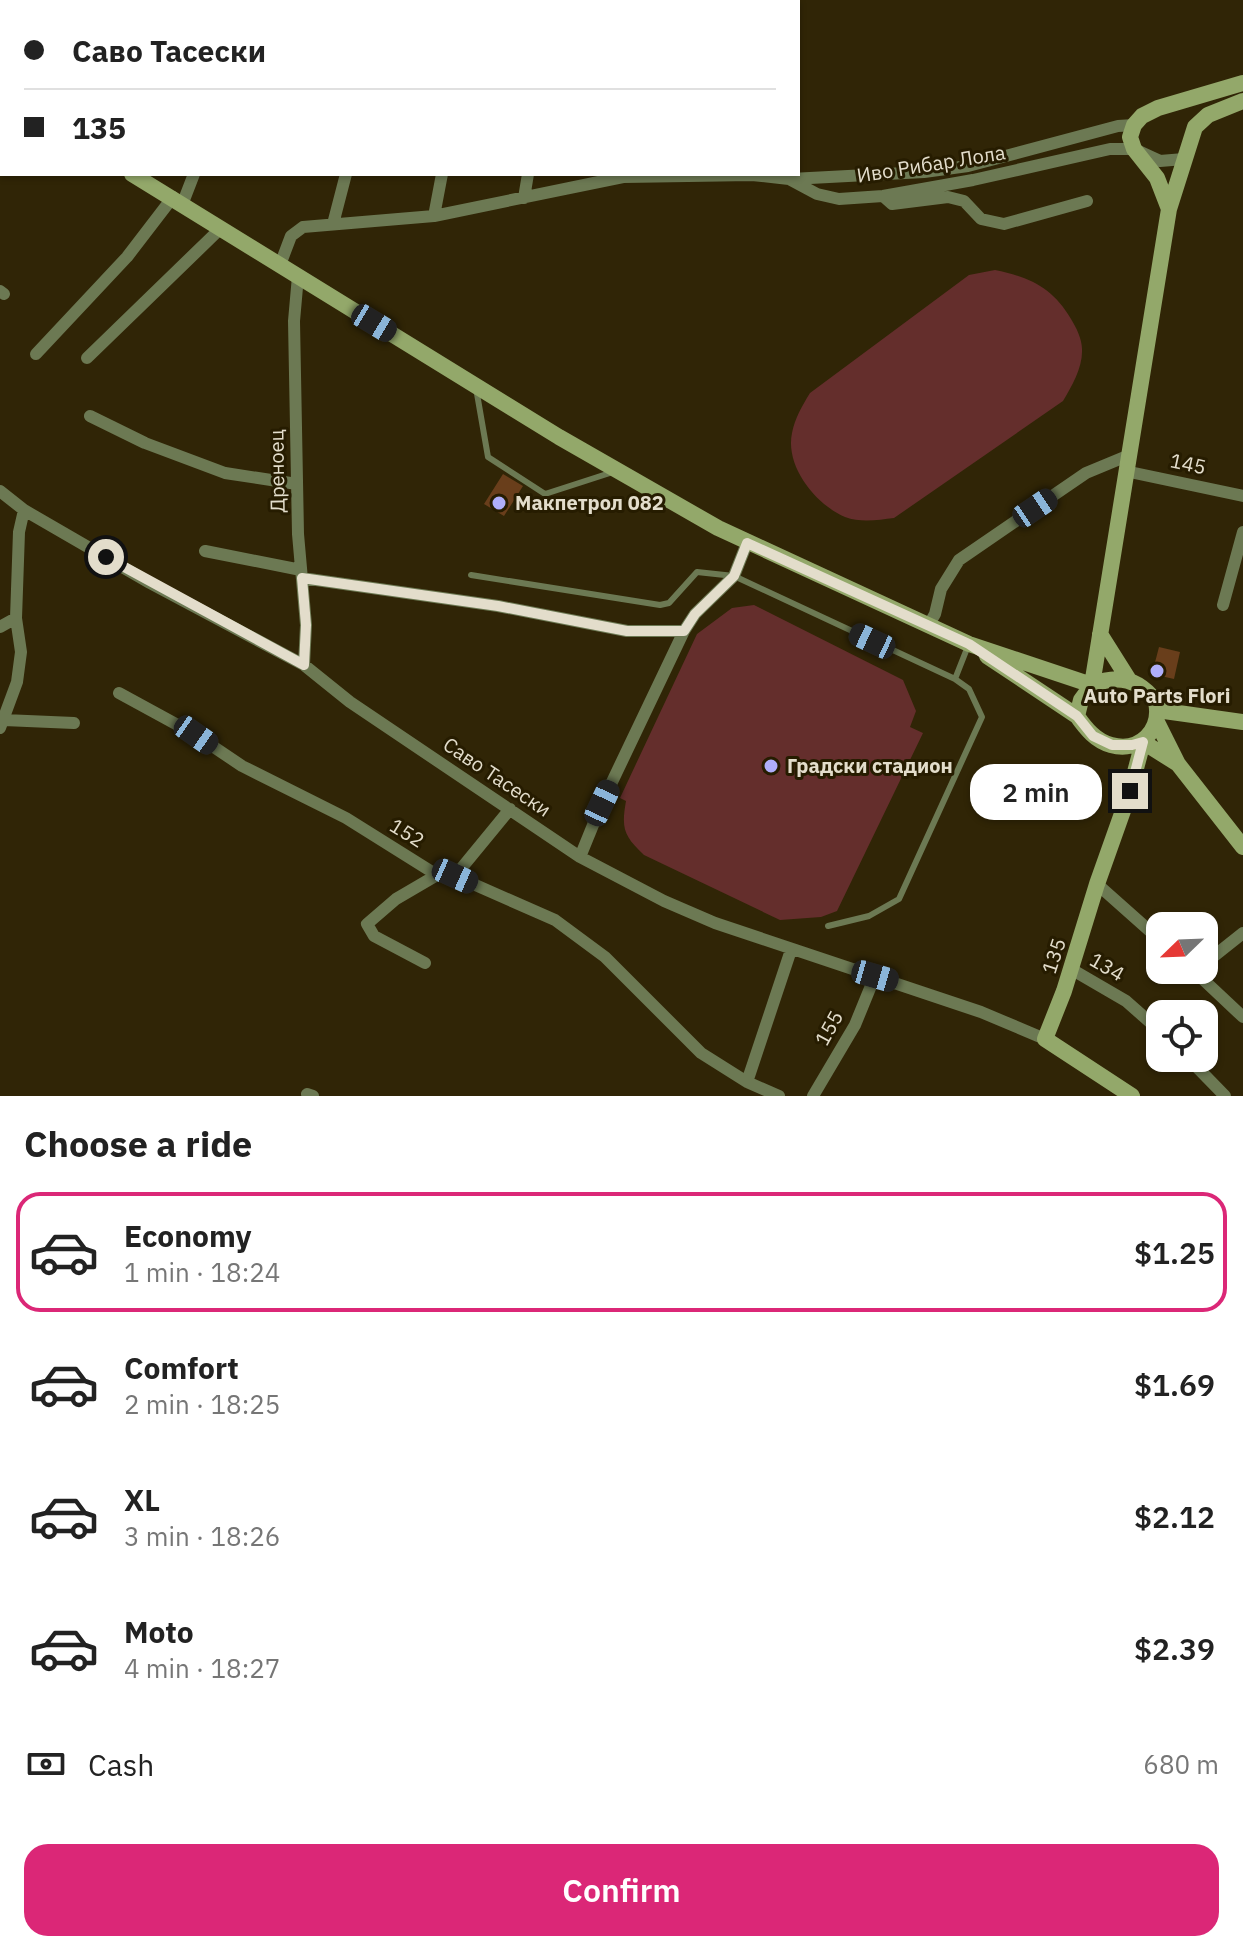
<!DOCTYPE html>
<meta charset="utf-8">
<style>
:root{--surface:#fff;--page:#f2f2f2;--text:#222;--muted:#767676;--line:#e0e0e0;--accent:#db2777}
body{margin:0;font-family:"IBM Plex Sans",sans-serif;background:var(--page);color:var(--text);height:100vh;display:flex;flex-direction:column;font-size:30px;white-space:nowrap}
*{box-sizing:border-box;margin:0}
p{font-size:26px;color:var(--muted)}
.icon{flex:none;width:44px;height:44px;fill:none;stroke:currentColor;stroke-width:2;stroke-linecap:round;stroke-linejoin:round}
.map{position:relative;height:1096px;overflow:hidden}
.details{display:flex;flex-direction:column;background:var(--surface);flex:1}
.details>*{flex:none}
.top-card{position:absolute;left:0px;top:0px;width:800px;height:176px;box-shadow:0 2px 6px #0004;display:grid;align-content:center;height:176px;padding:0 24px;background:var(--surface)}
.needle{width:52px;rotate:247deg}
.buttons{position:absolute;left:1146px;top:912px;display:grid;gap:16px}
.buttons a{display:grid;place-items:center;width:72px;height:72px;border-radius:16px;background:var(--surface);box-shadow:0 2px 6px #0004;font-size:40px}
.end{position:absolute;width:36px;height:36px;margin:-18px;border:10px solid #e3ddcb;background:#111;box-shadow:0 0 0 4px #111}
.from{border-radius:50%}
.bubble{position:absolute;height:56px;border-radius:24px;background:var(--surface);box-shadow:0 2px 6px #0004;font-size:26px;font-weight:600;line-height:56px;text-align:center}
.car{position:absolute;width:24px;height:48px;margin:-24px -12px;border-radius:10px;box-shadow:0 0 6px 2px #0007;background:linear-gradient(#222 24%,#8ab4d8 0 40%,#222 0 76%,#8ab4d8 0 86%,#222 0)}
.top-card b{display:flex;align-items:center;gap:28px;height:76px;font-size:30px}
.top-card b+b{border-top:2px solid var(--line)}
.top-card i{width:20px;height:20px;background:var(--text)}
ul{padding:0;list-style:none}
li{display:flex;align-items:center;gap:24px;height:120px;margin:0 16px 12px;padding:0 8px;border:4px solid transparent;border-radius:24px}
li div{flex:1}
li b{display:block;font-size:30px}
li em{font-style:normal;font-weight:600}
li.selected{border-color:var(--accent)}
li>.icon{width:72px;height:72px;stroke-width:1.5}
h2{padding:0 24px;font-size:36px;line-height:96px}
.pay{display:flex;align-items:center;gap:20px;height:88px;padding:0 24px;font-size:30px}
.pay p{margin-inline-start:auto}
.primary-button{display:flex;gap:16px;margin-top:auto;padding:16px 24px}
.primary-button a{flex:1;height:92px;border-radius:24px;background:var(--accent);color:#fff;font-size:32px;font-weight:600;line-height:92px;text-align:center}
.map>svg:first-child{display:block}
</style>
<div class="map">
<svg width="1243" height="1096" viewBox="0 0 1243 1096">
<rect width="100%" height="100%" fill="#302506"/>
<path fill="#642e2c" d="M995 270C1030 277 1053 288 1071 319 1076 327 1082 339 1082 349 1083 367 1072 386 1063 401L894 518C878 520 861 523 845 517 815 504 785 466 792 433 795 418 802 406 810 393L969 275Z
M754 605 903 680 916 711 910 727 923 733 837 911 821 917 780 920 644 855C624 836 621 829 626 801L620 798 697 634 732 608Z"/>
<path fill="#693e1b" d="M503 474 523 486 504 516 484 504Z
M1159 647 1180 652 1174 679 1152 674Z"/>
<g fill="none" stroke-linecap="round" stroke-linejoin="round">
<path stroke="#6c7953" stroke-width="6" d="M476 388 488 457 545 494 613 472
M471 575 660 605 669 603 697 572 734 576 955 679 969 689 982 717 899 899 869 916 828 926
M955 679 968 646"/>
<path stroke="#6c7953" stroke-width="12" d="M166 0 170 2
M260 2V0
M393 2 394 0
M479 2V0
M0 154 2 151
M791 179 924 172 968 166 1118 126 1134 125
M883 196 892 204 948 197 964 201 981 219 1004 224 1087 201
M524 198 528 174
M182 205 194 174
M434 216 442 174
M333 224 346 174
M280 265 291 236 303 227 434 216 623 177 752 175 789 179 817 194 839 199 883 196 973 180 1110 149H1134L1160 161 1184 159
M298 276 294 321 298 534 306 625 304 665
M0 291 4 294
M36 354 127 257 173 197
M87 358 221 228
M90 416 145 443 225 473 297 484
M1125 471 1243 496
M0 491 24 510 150 583 304 665 350 702 580 857 664 901 715 923 981 1012 1045 1039
M205 551 301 570
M302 578 498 606 627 631H684
M1223 605 1243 532
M928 626 935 614 941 589 959 560 1086 473 1127 456
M0 627 16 618
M119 693 196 735 242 766 346 818 437 875 455 876 555 920 605 957 701 1053 747 1082 779 1096
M4 720 74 723
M0 728 17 682 21 652 16 618 19 532 24 510
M580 857 602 803 684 631 695 614 734 576 747 543
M455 876 510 809
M1097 884 1160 940
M425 963 374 936 367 924 396 899 437 875
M1204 964 1243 933
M1071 969 1126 1001 1160 1031
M1193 970 1243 1017
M1188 1058 1225 1096
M747 1082 791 950
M307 1094 313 1096
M813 1096 855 1025 875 976"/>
<path stroke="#93a86a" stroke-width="16" d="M0 99 2 100
M132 174 559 437 718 528 969 644 1092 685C1118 674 1139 679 1156 702 1162 730 1140 753 1111 745 1096 741 1086 729 1077 716L1081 700 1092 685 1169 209 1195 127 1208 115 1243 101
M1169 209 1157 178 1134 149 1130 137 1134 125 1142 116 1158 108 1243 83
M1100 634 1129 680
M987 656 1077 716
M1157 710 1243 722
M1157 722 1178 764 1243 847
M1132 1096 1045 1039 1064 991 1097 884 1130 791 1143 742 1178 764"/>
</g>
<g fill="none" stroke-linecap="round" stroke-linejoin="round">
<path stroke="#e3ddcb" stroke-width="10" d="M106 557 304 665 306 625 302 578 498 606 627 631H684L695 614 734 576 747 543 969 644 1077 716 1093 736 1112 745H1132L1143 742 1130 791"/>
</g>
<g fill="#afaefa" stroke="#261c00" stroke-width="3">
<circle cx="499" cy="503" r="8"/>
<circle cx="1157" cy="671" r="8"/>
<circle cx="771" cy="766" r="8"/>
</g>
<g text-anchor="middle" stroke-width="6" stroke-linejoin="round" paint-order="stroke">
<g font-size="20" fill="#e3ddcb" stroke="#261c00">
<text transform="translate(931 164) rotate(-9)" y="7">Иво Рибар Лола</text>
<text transform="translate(1188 464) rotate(12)" y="7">145</text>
<text transform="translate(277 471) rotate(-91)" y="7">Дреноец</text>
<text transform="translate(497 777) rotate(34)" y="7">Саво Тасески</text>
<text transform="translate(407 833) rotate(32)" y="7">152</text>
<text transform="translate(1054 956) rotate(-72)" y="7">135</text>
<text transform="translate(1107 967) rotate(30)" y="7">134</text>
<text transform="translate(829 1028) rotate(-61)" y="7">155</text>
</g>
<g font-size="20" font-weight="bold" fill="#e3ddcb" stroke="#261c00" text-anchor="start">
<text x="515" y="510">Макпетрол 082</text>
<text x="1157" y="703" text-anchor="middle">Auto Parts Flori</text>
<text x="787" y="773">Градски стадион</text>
</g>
</g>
</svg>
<div class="buttons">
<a><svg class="needle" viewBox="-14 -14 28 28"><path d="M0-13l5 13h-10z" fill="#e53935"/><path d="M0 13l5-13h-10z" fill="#767676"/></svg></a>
<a><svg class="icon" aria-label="locate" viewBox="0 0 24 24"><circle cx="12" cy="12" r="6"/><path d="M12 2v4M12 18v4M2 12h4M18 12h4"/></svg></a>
</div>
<i class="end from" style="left:106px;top:557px"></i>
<i class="end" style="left:1130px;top:791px"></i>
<div class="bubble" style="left:970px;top:764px;width:132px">2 min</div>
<i class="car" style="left:374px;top:323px;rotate:121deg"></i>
<i class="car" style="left:1035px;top:508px;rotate:56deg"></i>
<i class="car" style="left:872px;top:641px;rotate:295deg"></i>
<i class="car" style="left:196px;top:735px;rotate:125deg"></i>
<i class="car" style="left:602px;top:803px;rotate:25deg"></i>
<i class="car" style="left:455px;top:876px;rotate:114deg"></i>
<i class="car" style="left:875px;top:976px;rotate:106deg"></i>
<div class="top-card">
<b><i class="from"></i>Саво Тасески</b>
<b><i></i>135</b>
</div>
</div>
<section class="details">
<h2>Choose a ride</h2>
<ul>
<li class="selected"><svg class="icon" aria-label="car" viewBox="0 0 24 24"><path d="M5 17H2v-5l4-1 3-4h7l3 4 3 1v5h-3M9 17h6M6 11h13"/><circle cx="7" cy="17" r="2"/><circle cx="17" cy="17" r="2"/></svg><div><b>Economy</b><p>1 min · 18:24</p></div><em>$1.25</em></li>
<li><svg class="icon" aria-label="car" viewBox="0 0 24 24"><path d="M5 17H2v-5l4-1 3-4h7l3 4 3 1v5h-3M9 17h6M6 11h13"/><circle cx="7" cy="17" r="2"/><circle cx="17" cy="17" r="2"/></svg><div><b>Comfort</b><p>2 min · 18:25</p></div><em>$1.69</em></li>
<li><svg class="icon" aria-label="car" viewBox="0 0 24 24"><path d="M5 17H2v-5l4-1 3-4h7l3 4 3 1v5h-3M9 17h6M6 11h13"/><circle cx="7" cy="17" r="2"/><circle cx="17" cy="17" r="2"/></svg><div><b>XL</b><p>3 min · 18:26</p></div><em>$2.12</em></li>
<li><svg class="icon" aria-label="car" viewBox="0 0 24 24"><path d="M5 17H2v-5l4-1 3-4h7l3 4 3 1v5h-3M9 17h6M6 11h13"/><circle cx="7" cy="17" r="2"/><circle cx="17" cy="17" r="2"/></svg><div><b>Moto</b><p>4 min · 18:27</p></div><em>$2.39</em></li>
</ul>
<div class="pay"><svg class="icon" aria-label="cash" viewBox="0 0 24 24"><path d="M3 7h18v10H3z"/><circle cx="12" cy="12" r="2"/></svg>Cash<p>680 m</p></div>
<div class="primary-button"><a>Confirm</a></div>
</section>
